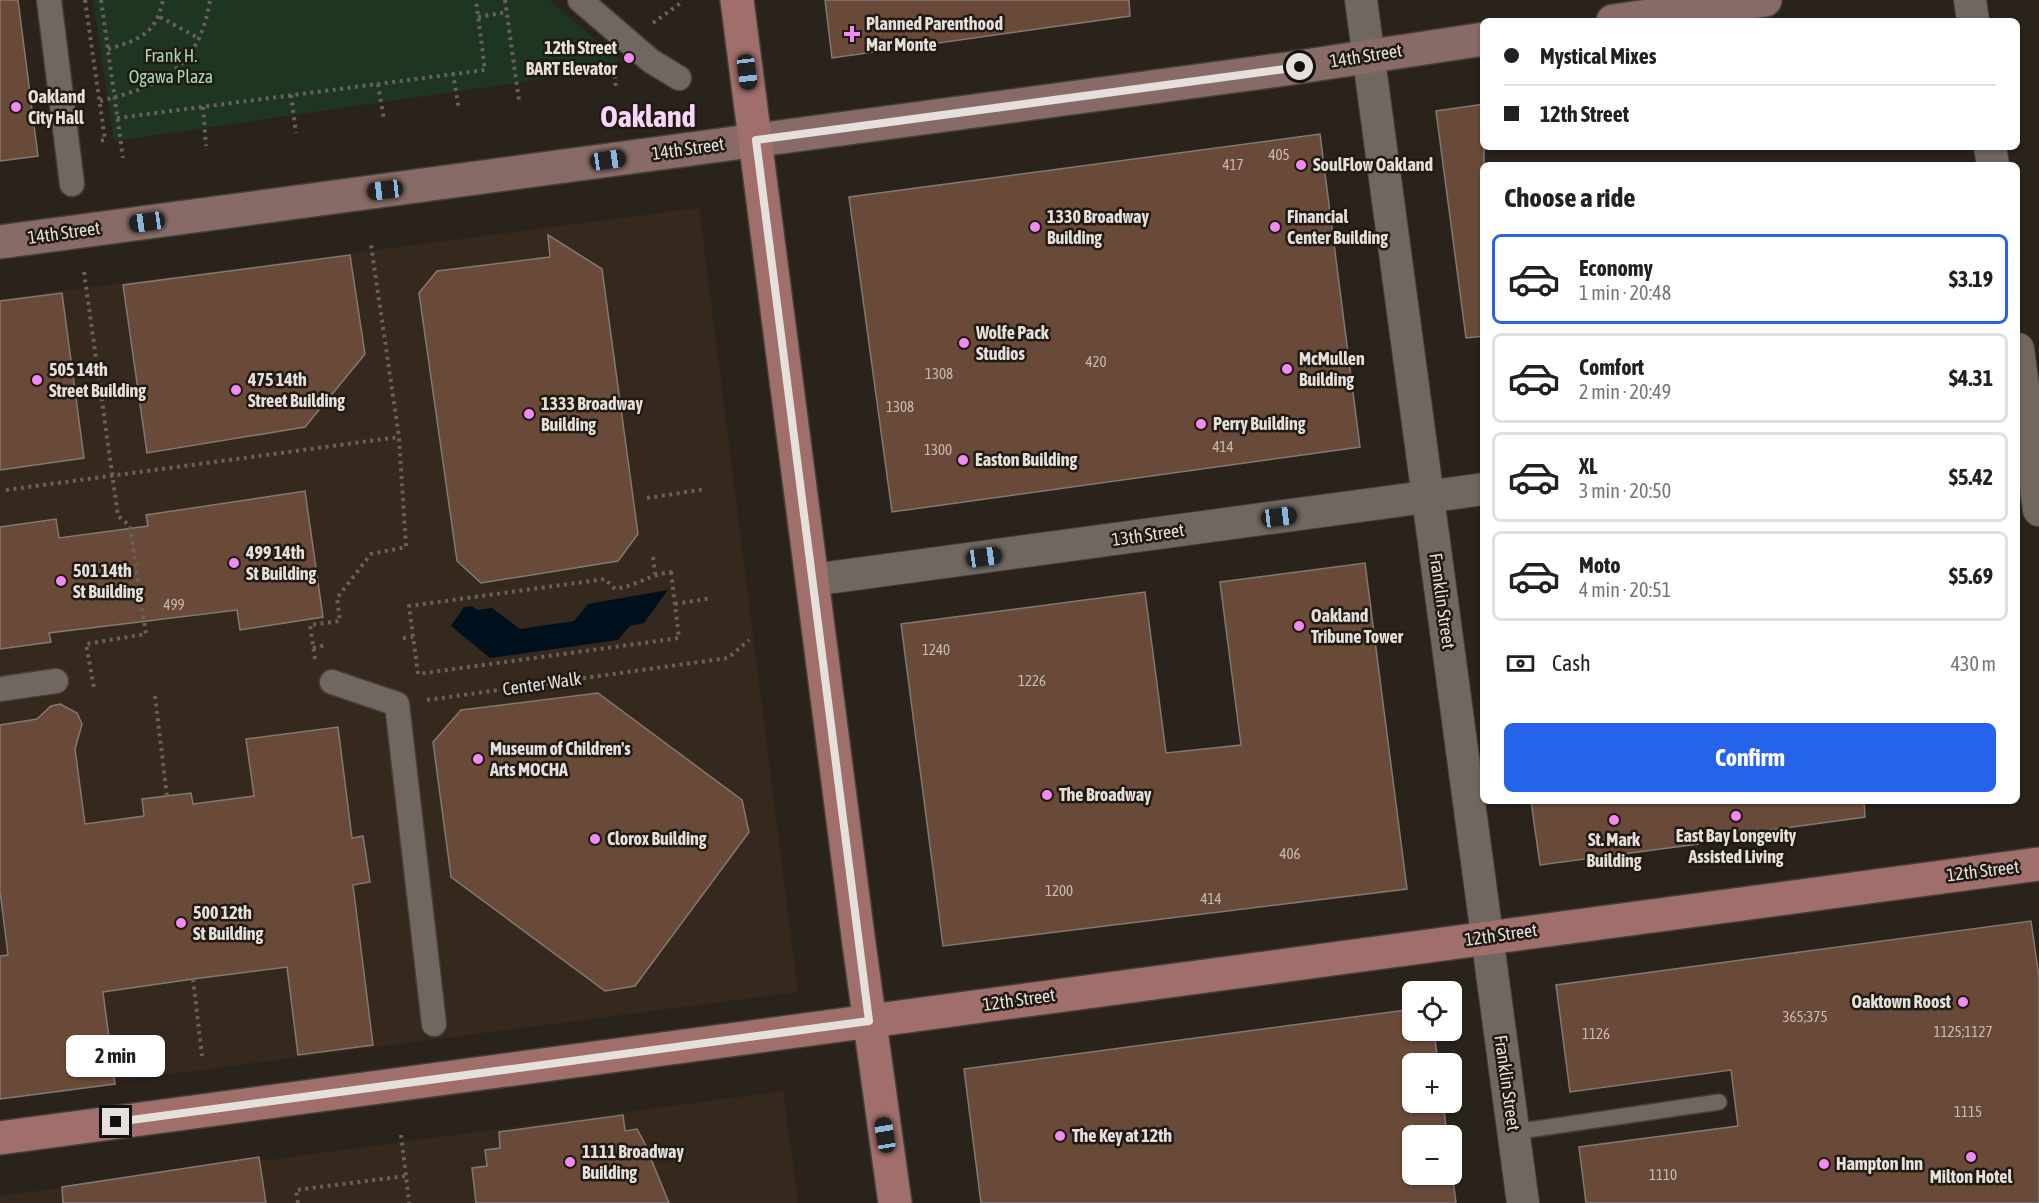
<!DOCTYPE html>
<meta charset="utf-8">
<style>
:root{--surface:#fff;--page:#f6f6f6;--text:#202124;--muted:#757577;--line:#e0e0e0;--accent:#2563eb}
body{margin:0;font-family:"Asap Condensed",sans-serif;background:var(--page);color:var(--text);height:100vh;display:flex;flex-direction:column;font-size:22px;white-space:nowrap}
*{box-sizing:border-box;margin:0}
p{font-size:20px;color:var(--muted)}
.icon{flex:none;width:33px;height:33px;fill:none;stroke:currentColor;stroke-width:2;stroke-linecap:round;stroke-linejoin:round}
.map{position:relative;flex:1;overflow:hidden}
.sheet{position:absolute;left:1480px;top:162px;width:540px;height:642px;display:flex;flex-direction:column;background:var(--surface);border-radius:9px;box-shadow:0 2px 4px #0004}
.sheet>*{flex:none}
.top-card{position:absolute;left:1480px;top:18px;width:540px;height:132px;border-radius:9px;box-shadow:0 2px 4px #0004;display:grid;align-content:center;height:132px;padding:0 24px;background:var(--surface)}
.controls{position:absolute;left:1402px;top:981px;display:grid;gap:12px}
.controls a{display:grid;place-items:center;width:60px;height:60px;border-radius:9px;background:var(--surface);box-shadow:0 2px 4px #0004;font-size:30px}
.end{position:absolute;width:27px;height:27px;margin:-14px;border:8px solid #e5e0dc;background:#111;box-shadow:0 0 0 3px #111}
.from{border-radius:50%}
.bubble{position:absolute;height:42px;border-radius:9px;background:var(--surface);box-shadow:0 2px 4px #0004;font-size:20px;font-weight:700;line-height:42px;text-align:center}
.car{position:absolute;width:18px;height:36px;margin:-18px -9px;border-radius:8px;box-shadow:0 0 4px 2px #0007;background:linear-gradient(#222 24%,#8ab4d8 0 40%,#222 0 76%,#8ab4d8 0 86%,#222 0)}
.top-card b{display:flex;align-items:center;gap:21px;height:57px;font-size:22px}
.top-card b+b{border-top:2px solid var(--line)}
.top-card i{width:15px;height:15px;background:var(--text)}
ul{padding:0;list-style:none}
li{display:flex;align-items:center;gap:18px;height:90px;margin:0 12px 9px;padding:0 12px;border:3px solid var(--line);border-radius:9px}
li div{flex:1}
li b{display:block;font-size:22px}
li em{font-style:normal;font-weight:700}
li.on{border-color:var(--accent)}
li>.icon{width:54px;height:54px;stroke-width:1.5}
h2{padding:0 24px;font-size:27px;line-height:72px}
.pay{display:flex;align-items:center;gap:15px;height:66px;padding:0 24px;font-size:22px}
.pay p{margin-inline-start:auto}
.button{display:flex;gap:12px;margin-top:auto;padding:12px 24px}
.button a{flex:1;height:69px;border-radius:9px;background:var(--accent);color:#fff;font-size:24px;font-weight:700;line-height:69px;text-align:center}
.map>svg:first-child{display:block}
</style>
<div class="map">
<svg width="2039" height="1203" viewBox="0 0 2039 1203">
<rect width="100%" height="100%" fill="#2a231c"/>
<path fill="#35291e" d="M699 208 798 992 0 1096V299Z
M783 1091 798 1203H0V1196Z"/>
<path fill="#1e3522" d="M93 0H549L618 59 619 68 114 141Z"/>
<path fill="#00101c" d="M668 590 644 623 630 626 618 640 490 658 451 626 464 607 472 606 477 610 492 608 520 629 574 621 588 604Z"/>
<path fill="#694a39" stroke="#837872" stroke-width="1.5" d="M0 0H18L38 156 0 161Z
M825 0H1129L1130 16 832 58Z
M1484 104V336L1466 338 1436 111Z
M1320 134 1360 447 892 512 849 197Z
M548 235 602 269 638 534 618 561 481 583 457 561 419 293 437 271 550 257Z
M350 255 365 354 305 427 147 453 123 285Z
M62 293 84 458 0 470V301Z
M305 491 323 617 240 630 237 610 49 633 51 642 0 649V527L56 519 59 538 148 526 146 515Z
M1365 563 1407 889 943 946 901 624 1145 592 1166 753 1241 745 1220 582Z
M598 693 742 800 749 832 635 986 605 991 451 877 433 742 461 710Z
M60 704 77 713 82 724 75 749 85 824 144 816 142 799 191 793 193 804 254 796 246 739 338 727 352 838 363 836 370 882 353 885 373 1045 298 1055 287 967 193 979 103 992 115 1084 0 1099V956L8 955 0 891V725L37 719 51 706Z
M1531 801H1864L1865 817 1697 840 1698 844 1540 865Z
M2031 921 2039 977V1203H1586L1579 1147 1738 1126 1731 1070 1570 1092 1556 985Z
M1413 1009V1030H1434L1438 1064H1413V1102H1443L1447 1136H1413V1174H1452V1171L1456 1203H981L964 1069Z
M623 1115 625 1131 637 1129 645 1144 669 1203H476L472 1168 487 1166 485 1150 500 1148 499 1132Z
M259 1157 266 1203H63L62 1187Z"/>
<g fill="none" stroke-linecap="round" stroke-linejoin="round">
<defs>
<path id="service" d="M1514 1132 1719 1102"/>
<path id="pedestrian" d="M49 0 72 184
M580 0 651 61 679 78
M332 682 397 704 434 1024
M0 689 56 681"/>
<path id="minor" d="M1361 0 1523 1203
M1970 0 1973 21
M1990 147 1993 165
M2018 349 2039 510
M812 580 1484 489"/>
<path id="secondary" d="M1613 21 1765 0
M0 242 1286 69 1484 39"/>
<path id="primary" d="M737 0 859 944 895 1203
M0 1138 2039 864"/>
</defs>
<use href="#service" stroke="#453f3a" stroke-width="18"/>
<use href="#pedestrian" stroke="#453f3a" stroke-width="27"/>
<use href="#minor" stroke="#453f3a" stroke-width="34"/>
<use href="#secondary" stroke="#453f3a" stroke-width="36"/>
<use href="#primary" stroke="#453f3a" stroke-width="36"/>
<path stroke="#68615b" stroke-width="4" stroke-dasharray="3 4.5" stroke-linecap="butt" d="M85 0 105 140 97 141
M101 0 123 158
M505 0 519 101
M160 17 200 39
M478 17 507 12
M653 23 682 2
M108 49C139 40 156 34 163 0
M614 68 616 88
M453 73 459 110
M378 84 384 120
M291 95 296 133
M100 101C162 86 199 68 210 0
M203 107 206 146
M117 118 485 70 476 0
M84 272 118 516 130 526 146 634 86 644 94 688
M6 490 399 437
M647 498 706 489
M653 557 655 574
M671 572 679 638 418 674 409 606 605 579 615 589C638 585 649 575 671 572Z
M675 604 712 598
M403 638 413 637
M313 648 327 645
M315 659 310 625 340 621 337 598 371 554 406 547 399 437 371 245
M155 696 167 796
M427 700 728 658 749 640
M193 979 202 1056
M401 1135 406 1176
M298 1203 296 1190 406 1176 409 1203"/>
<use href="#service" stroke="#706860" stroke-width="15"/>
<use href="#pedestrian" stroke="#706860" stroke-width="24"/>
<use href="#minor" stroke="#706860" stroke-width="32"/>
<use href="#secondary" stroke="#886b66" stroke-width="33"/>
<use href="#primary" stroke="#a06e6b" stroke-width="33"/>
</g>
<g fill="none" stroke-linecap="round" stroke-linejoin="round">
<path stroke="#e5e0dc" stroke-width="8" d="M116 1122 869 1021 756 140 1300 67"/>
</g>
<g fill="#f28af3" stroke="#211a13" stroke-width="2">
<path d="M849 25h6v6h6v6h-6v6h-6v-6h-6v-6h6z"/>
<circle cx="629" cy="58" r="6"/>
<circle cx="16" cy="107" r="6"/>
<circle cx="1301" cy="165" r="6"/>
<circle cx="1035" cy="227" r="6"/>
<circle cx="1275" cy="227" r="6"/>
<circle cx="964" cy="343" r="6"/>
<circle cx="1287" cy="369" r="6"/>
<circle cx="37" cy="380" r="6"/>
<circle cx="236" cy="390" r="6"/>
<circle cx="529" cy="414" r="6"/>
<circle cx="1201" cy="424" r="6"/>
<circle cx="963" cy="460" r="6"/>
<circle cx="234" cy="563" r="6"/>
<circle cx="61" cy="581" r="6"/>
<circle cx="1299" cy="626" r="6"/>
<circle cx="478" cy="759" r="6"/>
<circle cx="1047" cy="795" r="6"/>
<circle cx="1736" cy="816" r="6"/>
<circle cx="1614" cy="820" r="6"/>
<circle cx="595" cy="839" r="6"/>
<circle cx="181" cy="923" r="6"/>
<circle cx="1963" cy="1002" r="6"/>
<circle cx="1060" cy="1136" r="6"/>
<circle cx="1971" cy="1157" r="6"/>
<circle cx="570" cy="1162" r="6"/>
<circle cx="1824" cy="1164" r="6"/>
</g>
<g text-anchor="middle" stroke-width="5" stroke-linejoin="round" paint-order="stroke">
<g font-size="15" fill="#c6bab3">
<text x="1279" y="160">405</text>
<text x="1233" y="170">417</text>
<text x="1096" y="367">420</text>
<text x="939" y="379">1308</text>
<text x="900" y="412">1308</text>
<text x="1223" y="452">414</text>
<text x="938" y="455">1300</text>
<text x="174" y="610">499</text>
<text x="936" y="655">1240</text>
<text x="1032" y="686">1226</text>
<text x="1290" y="859">406</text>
<text x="1059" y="896">1200</text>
<text x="1211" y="904">414</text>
<text x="1805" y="1022">365;375</text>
<text x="1963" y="1037">1125;1127</text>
<text x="1596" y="1039">1126</text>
<text x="1968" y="1117">1115</text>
<text x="1663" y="1180">1110</text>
</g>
<g font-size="18" font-weight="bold" fill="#e5e0dc" stroke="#211a13" text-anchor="start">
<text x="866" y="30">Planned Parenthood<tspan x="866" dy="21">Mar Monte</tspan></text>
<text x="617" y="54" text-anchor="end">12th Street<tspan x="617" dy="21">BART Elevator</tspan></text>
<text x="28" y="103">Oakland<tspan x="28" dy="21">City Hall</tspan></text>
<text x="1313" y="171">SoulFlow Oakland</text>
<text x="1047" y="223">1330 Broadway<tspan x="1047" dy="21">Building</tspan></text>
<text x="1287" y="223">Financial<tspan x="1287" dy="21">Center Building</tspan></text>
<text x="976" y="339">Wolfe Pack<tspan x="976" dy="21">Studios</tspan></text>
<text x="1299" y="365">McMullen<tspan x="1299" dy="21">Building</tspan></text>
<text x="49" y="376">505 14th<tspan x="49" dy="21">Street Building</tspan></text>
<text x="248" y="386">475 14th<tspan x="248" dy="21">Street Building</tspan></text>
<text x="541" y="410">1333 Broadway<tspan x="541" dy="21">Building</tspan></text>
<text x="1213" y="430">Perry Building</text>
<text x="975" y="466">Easton Building</text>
<text x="246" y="559">499 14th<tspan x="246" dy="21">St Building</tspan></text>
<text x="73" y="577">501 14th<tspan x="73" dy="21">St Building</tspan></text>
<text x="1311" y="622">Oakland<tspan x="1311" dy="21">Tribune Tower</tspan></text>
<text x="490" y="755">Museum of Children's<tspan x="490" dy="21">Arts MOCHA</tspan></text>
<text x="1059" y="801">The Broadway</text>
<text x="1736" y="842" text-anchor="middle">East Bay Longevity<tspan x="1736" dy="21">Assisted Living</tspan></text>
<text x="607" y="845">Clorox Building</text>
<text x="1614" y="846" text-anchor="middle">St. Mark<tspan x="1614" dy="21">Building</tspan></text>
<text x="193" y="919">500 12th<tspan x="193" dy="21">St Building</tspan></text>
<text x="1951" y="1008" text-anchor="end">Oaktown Roost</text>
<text x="1072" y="1142">The Key at 12th</text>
<text x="582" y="1158">1111 Broadway<tspan x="582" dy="21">Building</tspan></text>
<text x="1836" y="1170">Hampton Inn</text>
<text x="1971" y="1183" text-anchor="middle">Milton Hotel</text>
</g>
<g font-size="18" fill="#a5d8ad" stroke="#211a13">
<text x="171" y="62">Frank H.<tspan x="171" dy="21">Ogawa Plaza</tspan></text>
</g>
<g font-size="18" fill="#e5e0dc" stroke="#211a13">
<text transform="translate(1366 56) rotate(-9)" y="6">14th Street</text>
<text transform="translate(688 149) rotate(-8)" y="6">14th Street</text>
<text transform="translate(64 233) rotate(-8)" y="6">14th Street</text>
<text transform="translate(1148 535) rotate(-8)" y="6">13th Street</text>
<text transform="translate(1442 601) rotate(82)" y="6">Franklin Street</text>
<text transform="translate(542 684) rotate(-8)" y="6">Center Walk</text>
<text transform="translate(1983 871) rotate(-7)" y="6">12th Street</text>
<text transform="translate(1501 935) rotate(-8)" y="6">12th Street</text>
<text transform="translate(1019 1000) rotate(-8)" y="6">12th Street</text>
<text transform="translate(1507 1083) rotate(82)" y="6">Franklin Street</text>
</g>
<g font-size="30" font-weight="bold" fill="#f9d6f9" stroke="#211a13">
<text x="648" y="127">Oakland</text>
</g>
</g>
</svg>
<div class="controls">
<a><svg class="icon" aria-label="locate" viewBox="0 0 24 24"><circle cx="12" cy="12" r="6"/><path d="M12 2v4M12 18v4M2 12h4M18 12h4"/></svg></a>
<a>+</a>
<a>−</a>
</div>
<i class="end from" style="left:1300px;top:67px"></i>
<i class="end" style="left:116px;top:1122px"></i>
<div class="bubble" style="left:66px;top:1035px;width:99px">2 min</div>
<i class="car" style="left:747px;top:72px;rotate:173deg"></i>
<i class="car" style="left:608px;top:160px;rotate:82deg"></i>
<i class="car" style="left:385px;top:190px;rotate:263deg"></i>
<i class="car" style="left:147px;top:222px;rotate:262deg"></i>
<i class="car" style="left:1279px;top:517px;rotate:83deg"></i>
<i class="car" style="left:984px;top:557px;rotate:82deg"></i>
<i class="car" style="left:885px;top:1135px;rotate:351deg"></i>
<div class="top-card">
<b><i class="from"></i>Mystical Mixes</b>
<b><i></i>12th Street</b>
</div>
<section class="sheet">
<h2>Choose a ride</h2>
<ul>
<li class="on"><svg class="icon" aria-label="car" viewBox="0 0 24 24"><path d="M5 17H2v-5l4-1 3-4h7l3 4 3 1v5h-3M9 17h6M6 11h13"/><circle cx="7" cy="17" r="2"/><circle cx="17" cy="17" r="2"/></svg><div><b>Economy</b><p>1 min · 20:48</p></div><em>$3.19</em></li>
<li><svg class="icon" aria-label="car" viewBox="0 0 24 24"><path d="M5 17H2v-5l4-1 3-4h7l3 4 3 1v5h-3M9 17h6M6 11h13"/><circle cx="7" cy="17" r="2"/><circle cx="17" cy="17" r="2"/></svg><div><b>Comfort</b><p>2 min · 20:49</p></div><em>$4.31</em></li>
<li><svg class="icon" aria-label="car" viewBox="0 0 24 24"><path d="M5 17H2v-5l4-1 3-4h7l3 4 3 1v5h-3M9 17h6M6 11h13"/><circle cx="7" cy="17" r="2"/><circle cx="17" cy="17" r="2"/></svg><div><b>XL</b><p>3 min · 20:50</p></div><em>$5.42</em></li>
<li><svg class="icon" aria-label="car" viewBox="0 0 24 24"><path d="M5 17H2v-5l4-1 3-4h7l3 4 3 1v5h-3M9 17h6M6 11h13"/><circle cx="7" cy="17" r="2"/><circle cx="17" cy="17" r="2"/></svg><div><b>Moto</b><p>4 min · 20:51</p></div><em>$5.69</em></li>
</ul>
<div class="pay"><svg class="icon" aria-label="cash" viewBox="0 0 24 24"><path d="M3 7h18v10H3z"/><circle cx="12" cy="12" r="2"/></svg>Cash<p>430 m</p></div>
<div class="button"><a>Confirm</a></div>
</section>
</div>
